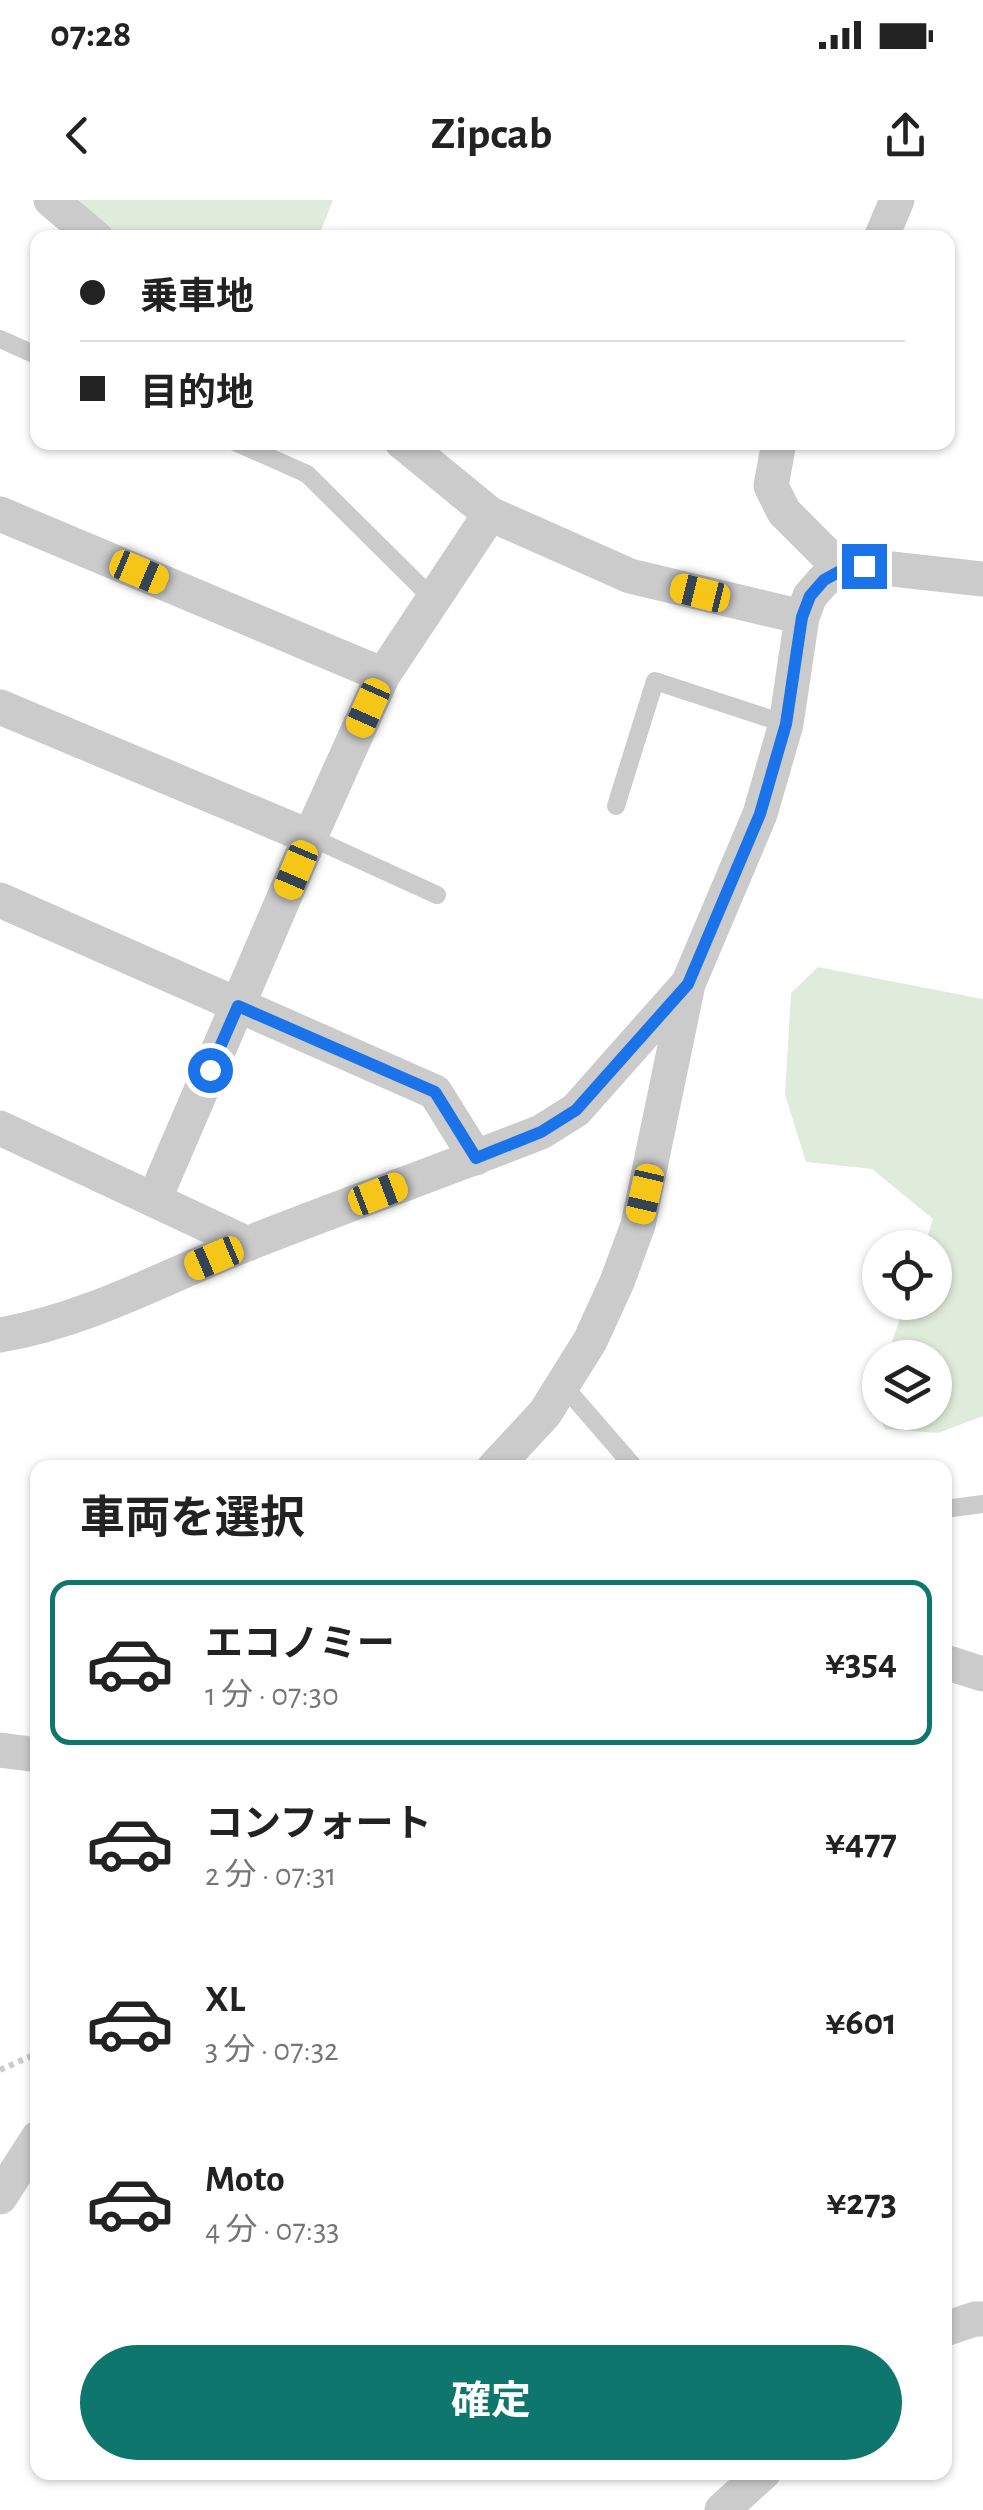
<!DOCTYPE html>
<html lang="ja">
<meta charset="utf-8">
<style>
:root{--surface:#fff;--page:#f6f6f6;--text:#222;--muted:#767676;--line:#e0e0e0;--accent:#0f766e}
body{margin:0;font-family:"Alegreya Sans","Noto Sans JP",sans-serif;background:var(--page);color:var(--text);height:100vh;display:flex;flex-direction:column;font-size:38px;white-space:nowrap}
*{box-sizing:border-box;margin:0}
p{font-size:32px;color:var(--muted)}
.icon{flex:none;width:55px;height:55px;fill:none;stroke:currentColor;stroke-width:2;stroke-linecap:round;stroke-linejoin:round}
.map{position:relative;flex:1;overflow:hidden}
.sheet{position:absolute;left:30px;top:1260px;width:922px;height:1020px;display:flex;flex-direction:column;background:var(--surface);border-radius:20px;box-shadow:0 2px 8px #0004}
.sheet>*{flex:none}
.hud{position:absolute;left:30px;top:30px;width:925px;height:220px;border-radius:20px;box-shadow:0 2px 8px #0004;display:grid;align-content:center;height:220px;padding:0 50px;background:var(--surface)}
.controls{position:absolute;left:862px;top:1030px;display:grid;gap:20px}
.controls a{display:grid;place-items:center;width:90px;height:90px;border-radius:50%;background:var(--surface);box-shadow:0 2px 8px #0004;font-size:50px}
.end{position:absolute;width:45px;height:45px;margin:-22px;border:12px solid #1a73e8;background:#fff;box-shadow:0 0 0 5px #fff}
.from{border-radius:50%}
.car{position:absolute;width:30px;height:60px;margin:-30px -15px;border-radius:12px;box-shadow:0 0 8px 2px #0007;background:linear-gradient(#f5c518 24%,#345 0 40%,#f5c518 0 76%,#345 0 86%,#f5c518 0)}
.hud b{display:flex;align-items:center;gap:35px;height:95px;font-size:38px}
.hud b+b{border-top:2px solid var(--line)}
.hud i{width:25px;height:25px;background:var(--text)}
ul{padding:0;list-style:none}
li{display:flex;align-items:center;gap:30px;height:165px;margin:0 20px 15px;padding:0 30px;border:5px solid transparent;border-radius:20px}
li div{flex:1}
li b{display:block;font-size:38px}
li em{font-style:normal;font-weight:700}
li.on{border-color:var(--accent)}
li>.icon{width:90px;height:90px;stroke-width:1.5}
h2{padding:0 50px;font-size:45px;line-height:120px}
.cta{display:flex;gap:20px;margin-top:auto;padding:20px 50px}
.cta a{flex:1;height:115px;border-radius:60px;background:var(--accent);color:#fff;font-size:40px;font-weight:700;line-height:115px;text-align:center}
.status{display:flex;justify-content:space-between;align-items:center;height:70px;padding:0 50px;background:var(--surface);direction:ltr}
.status svg{height:28px;fill:currentColor}
header{display:flex;justify-content:space-between;align-items:center;height:130px;padding:0 50px;background:var(--surface);font-size:45px;font-weight:700}
.map>svg:first-child{display:block}
</style>
<div class="status"><b>07:28</b><svg viewBox="0 0 49 12"><path d="M0 12V9h3v3zM5 12V6h3v6zM10 12V3h3v9zM15 12V0h3v12zM26 1h20v11H26zM47 4h2v5h-2z"/></svg></div>
<header><svg class="icon" aria-label="back" viewBox="0 0 24 24"><path d="M15 5l-7 7 7 7"/></svg>Zipcab<svg class="icon" aria-label="share" viewBox="0 0 24 24"><path d="M12 15V3M7 8l5-5 5 5M5 13v7h14v-7"/></svg></header>
<div class="map">
<svg width="983" height="2310" viewBox="0 0 983 2310">
<rect width="100%" height="100%" fill="#fff"/>
<path fill="#e0ecdb" d="M78 0H333L318 38 115 37Z
M818 767 983 799V1216L938 1233 885 1229 872 1202 880 1177V1212H935V1158L887 1157 905 1103 935 1102V1048L924 1047 933 1019 872 969 806 962 785 895 791 793Z"/>
<g fill="none" stroke-linecap="round" stroke-linejoin="round">
<path stroke="#cbcbcb" stroke-width="6" stroke-dasharray="5 5" stroke-linecap="butt" d="M0 1870 38 1853"/>
<path stroke="#cbcbcb" stroke-width="18" d="M0 139 38 156
M235 242 307 274 433 399
M616 606 655 481 786 524
M310 637 437 695
M563 1185 635 1268
M945 1309 983 1304"/>
<path stroke="#cbcbcb" stroke-width="35" d="M51 0 96 38
M881 38 897 0
M402 242 490 314 630 376 802 417
M779 242 771 286 784 312 842 370
M0 314 383 475
M0 507 310 637
M0 700 435 892 476 958
M0 928 248 1044
M154 1000 310 637 383 475 490 314
M0 1135C88 1120 167 1076 249 1043 346 1005 444 970 541 932L576 910 685 787
M494 1268 545 1213 590 1141 617 1082 638 1025 688 784 760 614 786 524 802 417 810 396 824 380 842 370 865 366 983 379
M945 1462 983 1474
M0 1550 38 1555
M0 1997 38 1938
M945 2129 975 2119H983
M722 2310 764 2272"/>
</g>
<g fill="none" stroke-linecap="round" stroke-linejoin="round">
<path stroke="#1a73e8" stroke-width="12" d="M210 870 238 806 435 892 476 958 541 932 576 910 688 784 760 614 786 524 802 417 810 396 824 380 842 370 864 366"/>
</g>
</svg>
<div class="controls">
<a><svg class="icon" aria-label="locate" viewBox="0 0 24 24"><circle cx="12" cy="12" r="6"/><path d="M12 2v4M12 18v4M2 12h4M18 12h4"/></svg></a>
<a><svg class="icon" aria-label="layers" viewBox="0 0 24 24"><path d="M12 4l9 5-9 5-9-5zM3 14l9 5 9-5"/></svg></a>
</div>
<i class="end from" style="left:210px;top:870px"></i>
<i class="end" style="left:864px;top:366px"></i>
<i class="car" style="left:139px;top:372px;rotate:113deg"></i>
<i class="car" style="left:700px;top:393px;rotate:284deg"></i>
<i class="car" style="left:368px;top:508px;rotate:204deg"></i>
<i class="car" style="left:296px;top:670px;rotate:203deg"></i>
<i class="car" style="left:378px;top:994px;rotate:69deg"></i>
<i class="car" style="left:645px;top:994px;rotate:193deg"></i>
<i class="car" style="left:214px;top:1058px;rotate:247deg"></i>
<div class="hud">
<b><i class="from"></i>乗車地</b>
<b><i></i>目的地</b>
</div>
<section class="sheet">
<h2>車両を選択</h2>
<ul>
<li class="on"><svg class="icon" aria-label="car" viewBox="0 0 24 24"><path d="M5 17H2v-5l4-1 3-4h7l3 4 3 1v5h-3M9 17h6M6 11h13"/><circle cx="7" cy="17" r="2"/><circle cx="17" cy="17" r="2"/></svg><div><b>エコノミー</b><p>1 分 · 07:30</p></div><em>¥354</em></li>
<li><svg class="icon" aria-label="car" viewBox="0 0 24 24"><path d="M5 17H2v-5l4-1 3-4h7l3 4 3 1v5h-3M9 17h6M6 11h13"/><circle cx="7" cy="17" r="2"/><circle cx="17" cy="17" r="2"/></svg><div><b>コンフォート</b><p>2 分 · 07:31</p></div><em>¥477</em></li>
<li><svg class="icon" aria-label="car" viewBox="0 0 24 24"><path d="M5 17H2v-5l4-1 3-4h7l3 4 3 1v5h-3M9 17h6M6 11h13"/><circle cx="7" cy="17" r="2"/><circle cx="17" cy="17" r="2"/></svg><div><b>XL</b><p>3 分 · 07:32</p></div><em>¥601</em></li>
<li><svg class="icon" aria-label="car" viewBox="0 0 24 24"><path d="M5 17H2v-5l4-1 3-4h7l3 4 3 1v5h-3M9 17h6M6 11h13"/><circle cx="7" cy="17" r="2"/><circle cx="17" cy="17" r="2"/></svg><div><b>Moto</b><p>4 分 · 07:33</p></div><em>¥273</em></li>
</ul>
<div class="cta"><a>確定</a></div>
</section>
</div>
